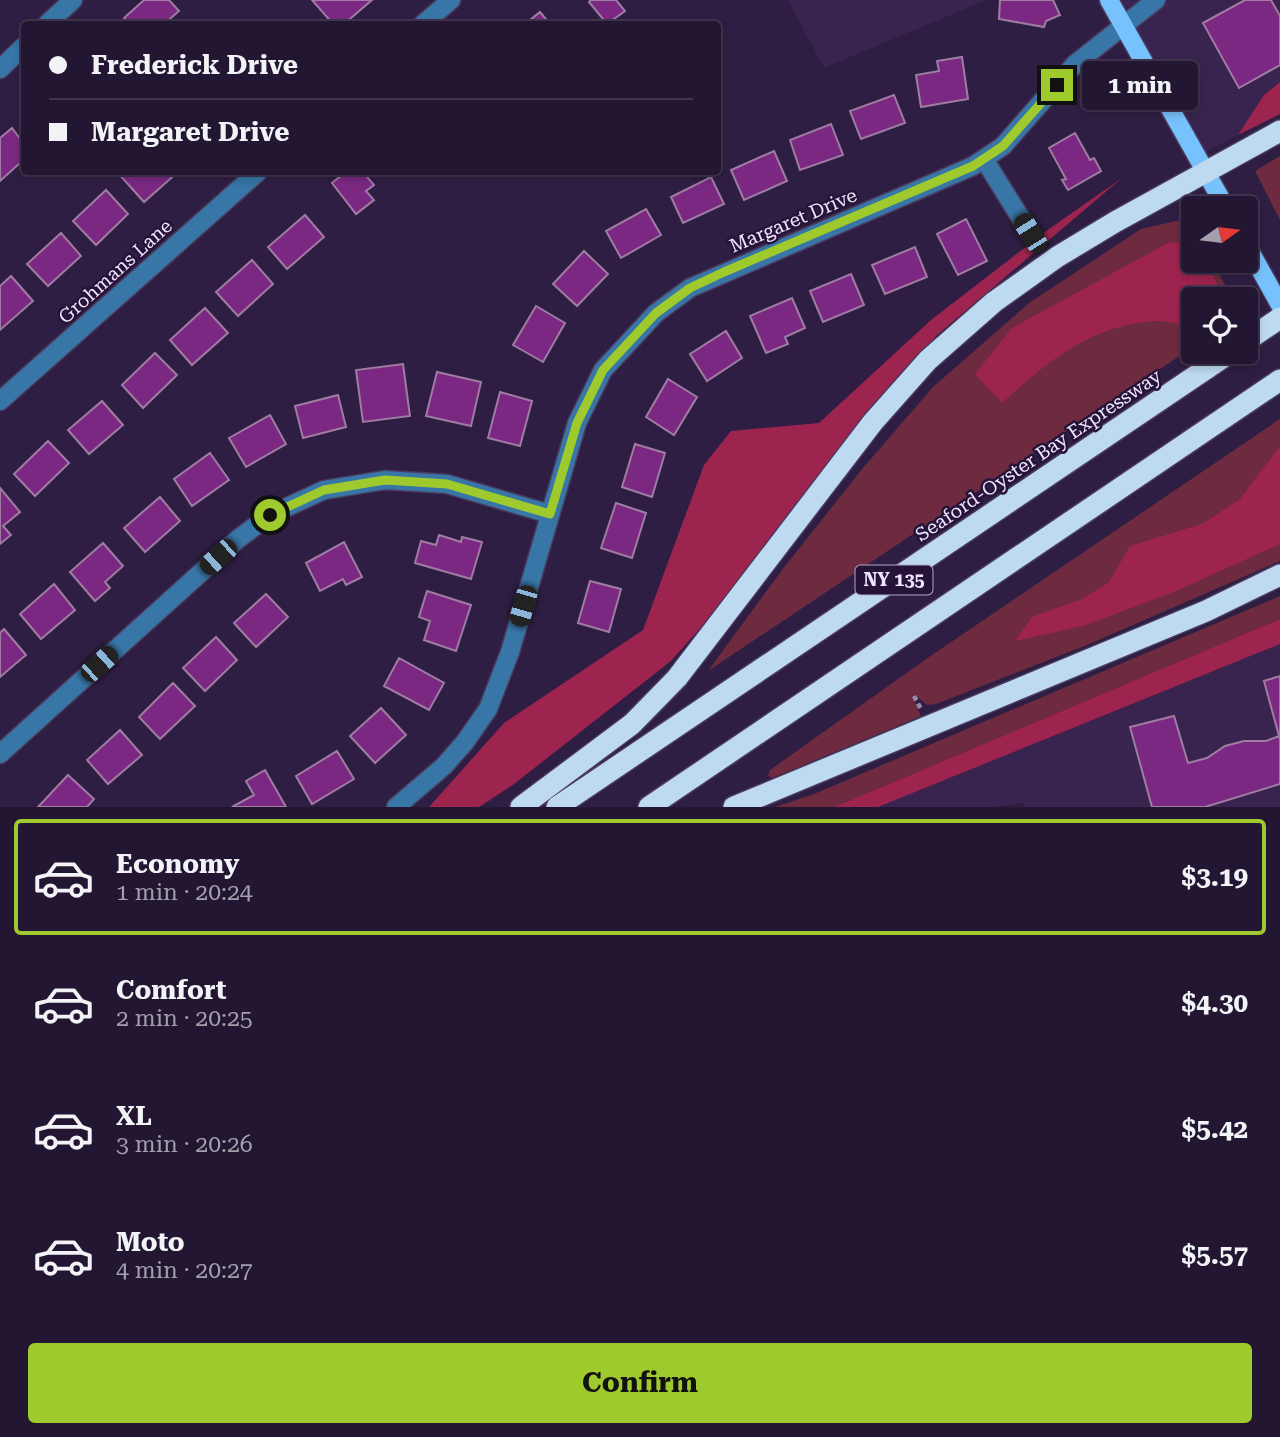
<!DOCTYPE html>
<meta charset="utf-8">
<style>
:root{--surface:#231632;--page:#2b1f3a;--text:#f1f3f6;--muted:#a39fac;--line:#40354d;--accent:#9fca2d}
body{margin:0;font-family:"Roboto Serif",serif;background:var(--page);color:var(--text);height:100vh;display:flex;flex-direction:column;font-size:26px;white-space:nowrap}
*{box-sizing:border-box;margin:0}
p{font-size:23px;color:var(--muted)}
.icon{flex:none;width:38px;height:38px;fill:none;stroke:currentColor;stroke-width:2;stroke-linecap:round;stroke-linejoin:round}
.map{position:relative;height:807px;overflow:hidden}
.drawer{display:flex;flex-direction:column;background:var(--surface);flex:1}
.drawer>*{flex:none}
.guide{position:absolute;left:21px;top:21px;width:700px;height:154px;border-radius:7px;box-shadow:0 4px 10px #0003,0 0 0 2px var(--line);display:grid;align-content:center;height:154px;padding:0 28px;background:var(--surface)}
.needle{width:46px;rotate:76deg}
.controls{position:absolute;left:1181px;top:196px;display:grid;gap:14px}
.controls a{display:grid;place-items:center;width:77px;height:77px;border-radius:7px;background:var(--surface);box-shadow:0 4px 10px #0003,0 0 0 2px var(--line);font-size:35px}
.end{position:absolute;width:32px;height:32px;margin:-16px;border:9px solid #9fca2d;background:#111;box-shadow:0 0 0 4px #111}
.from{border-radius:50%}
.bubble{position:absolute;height:49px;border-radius:7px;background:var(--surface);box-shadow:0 4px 10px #0003,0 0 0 2px var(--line);font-size:23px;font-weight:700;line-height:49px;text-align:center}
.car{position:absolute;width:21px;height:42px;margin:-21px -10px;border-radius:9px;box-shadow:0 0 5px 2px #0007;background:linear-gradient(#222 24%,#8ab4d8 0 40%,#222 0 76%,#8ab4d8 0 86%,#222 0)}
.guide b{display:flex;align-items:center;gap:24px;height:66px;font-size:26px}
.guide b+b{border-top:2px solid var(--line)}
.guide i{width:18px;height:18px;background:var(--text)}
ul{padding:12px 0 0;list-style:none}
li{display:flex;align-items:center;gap:21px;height:116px;margin:0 14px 10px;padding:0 14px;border:4px solid transparent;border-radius:7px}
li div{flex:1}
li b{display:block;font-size:26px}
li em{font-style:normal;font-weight:700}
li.active{border-color:var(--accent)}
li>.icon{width:63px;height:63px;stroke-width:1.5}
.action{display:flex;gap:14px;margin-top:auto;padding:14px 28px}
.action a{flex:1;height:80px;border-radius:7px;background:var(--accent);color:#111;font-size:28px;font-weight:700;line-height:80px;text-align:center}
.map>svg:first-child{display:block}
</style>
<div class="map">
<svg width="1280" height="807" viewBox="0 0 1280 807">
<rect width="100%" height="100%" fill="#2f1e43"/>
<path fill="#392450" d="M788 0H986L824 68Z
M1116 0H1280V82L1264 95 1238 135 1199 156Z
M1280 644V807H1025L1024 803 993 807H878Z"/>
<path fill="#6e2b3f" d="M1280 156V220L1255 171Z
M1189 218 1193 227 1194 261H1212L1233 299H1194L1193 347 708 671 782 570 863 468 933 387 1029 303 1141 229Z
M1280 419V561L1087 645 936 704 927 705 916 696 913 697 921 716 772 778 768 776 770 770 929 657Z
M1280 596V619L834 807H775L814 794Z"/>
<path fill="#9e2450" d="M1280 82V114L1238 135 1264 95Z
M1122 178 937 335 851 432 736 588 671 661 514 784 479 807H429L504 723 643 630 704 465 731 431 819 423 931 320 1049 229Z
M1170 242 1193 244 1194 261H1207L1223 299H1194L1193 328C1182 325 1168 321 1156 321 1091 325 1048 361 1002 403L975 374 1012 328Z
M1280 446V544L1176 591 1086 625 1015 641 1032 617 1082 599 1109 582 1130 546 1202 524 1240 499Z
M1280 619V644L878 807H834Z"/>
<path fill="#7b2883" stroke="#9f7ca1" stroke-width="2" d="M144 0H169L179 11 164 24H130L124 18Z
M312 0H372L344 24H333Z
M591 0H616L625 11 607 24 589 2Z
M1000 0H1053L1060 15 1046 21 1044 27 999 19Z
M1245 0H1271L1280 16V65L1239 88 1203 23Z
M540 12 550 24H525Z
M962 57 968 99 921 107 916 75 939 71 937 61Z
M894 95 905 123 861 139 850 111Z
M831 124 843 155 800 170 790 140Z
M12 128 24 144V165L23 167 20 163 0 181V138Z
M1075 133 1090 160 1094 158 1101 171 1068 190 1062 180 1066 179 1049 148Z
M774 151 787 181 744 200 731 170Z
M117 172H178L144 202Z
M346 172H363L374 185 366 191 374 200 356 214 332 183Z
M711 177 724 204 683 223 671 197Z
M106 190 128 214 96 245 73 221Z
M646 209 661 235 621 258 606 231Z
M305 215 324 237 287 269 268 247Z
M966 219 987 261 958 275 937 234Z
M61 233 81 256 48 286 27 264Z
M915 247 927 277 885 294 872 265Z
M584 251 608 274 577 306 553 284Z
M252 260 273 284 238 316 216 292Z
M851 274 864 305 823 322 810 291Z
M11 276 33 301 0 330V286Z
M792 298 805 328 785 337 788 344 766 353 750 316Z
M536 306 565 323 543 362 513 345Z
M205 308 228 333 192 365 170 340Z
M726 331 742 358 707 381 690 354Z
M155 353 177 375 143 408 122 385Z
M403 364 410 416 363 422 356 370Z
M437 372 481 382 471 426 426 416Z
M668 379 697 397 674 435 646 417Z
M500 392 532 401 520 446 488 438Z
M338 395 346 427 303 438 295 406Z
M102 401 123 425 89 454 68 430Z
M270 415 286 444 246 467 229 438Z
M48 441 69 463 35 496 14 474Z
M635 444 665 453 652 497 622 487Z
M210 453 229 480 192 506 174 479Z
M0 488 20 512 3 526 11 535 0 544Z
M160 497 180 521 145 552 124 528Z
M616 503 646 513 632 558 601 548Z
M439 535 461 542 462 537 482 542 471 579 415 563 421 541 436 545Z
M344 542 362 577 346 585 343 579 320 591 306 563Z
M103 543 123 566 105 582 110 588 95 601 70 572Z
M590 581 621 589 609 632 578 623Z
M54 584 75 610 41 639 20 614Z
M427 591 471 605 456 651 424 640 430 621 419 617Z
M266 594 288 617 256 647 234 623Z
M4 629 26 655 0 677V633Z
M216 637 237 660 205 691 183 668Z
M399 658 444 683 429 710 384 686Z
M1280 676V784L1205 807H1152L1130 727 1174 716 1188 763 1207 758 1225 746 1244 741H1266L1279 736 1264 681Z
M173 683 195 706 160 739 139 717Z
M381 708 406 735 375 763 350 736Z
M120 730 142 755 108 784 87 760Z
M337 751 354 779 312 804 296 776Z
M265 770 286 807H232L254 795 246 781Z
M68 775 94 799 87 807H38Z"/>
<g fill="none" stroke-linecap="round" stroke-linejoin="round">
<defs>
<path id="minor" d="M47 24 73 0
M423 24 451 0
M0 69 24 46
M984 159 1030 233
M0 401 258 172
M0 754 238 539 270 515 324 490 385 480 447 484 550 514
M396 807 444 766 465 742 488 709 510 652 577 423 603 370 656 313 690 288 973 166 1003 146 1075 64 1156 0"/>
<path id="major" d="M1109 0 1226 208
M1246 244 1280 305"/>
<path id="highway" d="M1246 341 1280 318
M521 807 632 724 677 678 873 422 928 360 994 302 1057 257 1115 222 1280 131
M557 807 1231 352
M649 807 1280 380
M734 807 1206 611 1280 575"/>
</defs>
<use href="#minor" stroke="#4a3a5d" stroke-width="21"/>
<use href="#major" stroke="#4a3a5d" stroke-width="21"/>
<use href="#highway" stroke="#4a3a5d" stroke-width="24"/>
<path stroke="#978aa9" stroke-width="4.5" stroke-dasharray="5 3.5" stroke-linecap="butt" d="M914 696 921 709"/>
<use href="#minor" stroke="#3776a6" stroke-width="18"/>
<use href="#major" stroke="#77c1fc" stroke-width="18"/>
<use href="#highway" stroke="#bedaf1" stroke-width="21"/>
</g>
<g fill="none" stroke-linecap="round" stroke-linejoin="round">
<path stroke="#9fca2d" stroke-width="9" d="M270 515 324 490 385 480 447 484 550 514 577 423 603 370 656 313 690 288 724 272 973 166 1003 146 1057 85"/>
</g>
<g text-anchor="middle" stroke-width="5" stroke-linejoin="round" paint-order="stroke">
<rect fill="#261438" stroke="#b3a6c3" stroke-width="2" x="855.5" y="565.5" width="77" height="29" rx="5"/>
<g font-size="18" font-weight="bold" fill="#efe5fe">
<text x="894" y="586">NY 135</text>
</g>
<g font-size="19" fill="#efe5fe" stroke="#261438">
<text transform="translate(793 220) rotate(-23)" y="7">Margaret Drive</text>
<text transform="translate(115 271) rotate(-42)" y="7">Grohmans Lane</text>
<text transform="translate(1038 455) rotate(-34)" y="7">Seaford-Oyster Bay Expressway</text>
</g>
</g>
</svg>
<div class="controls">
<a><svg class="needle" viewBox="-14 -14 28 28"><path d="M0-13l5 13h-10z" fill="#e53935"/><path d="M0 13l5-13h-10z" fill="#a39fac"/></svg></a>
<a><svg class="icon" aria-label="locate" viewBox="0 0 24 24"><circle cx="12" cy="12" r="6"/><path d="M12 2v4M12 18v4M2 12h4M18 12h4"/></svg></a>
</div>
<i class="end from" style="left:270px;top:515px"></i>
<i class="end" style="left:1057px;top:85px"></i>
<div class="bubble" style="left:1082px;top:61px;width:116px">1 min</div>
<i class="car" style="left:1030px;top:233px;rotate:328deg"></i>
<i class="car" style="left:218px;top:557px;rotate:228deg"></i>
<i class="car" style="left:523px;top:606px;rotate:196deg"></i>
<i class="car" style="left:99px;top:664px;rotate:48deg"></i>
<div class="guide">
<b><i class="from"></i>Frederick Drive</b>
<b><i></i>Margaret Drive</b>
</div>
</div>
<section class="drawer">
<ul>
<li class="active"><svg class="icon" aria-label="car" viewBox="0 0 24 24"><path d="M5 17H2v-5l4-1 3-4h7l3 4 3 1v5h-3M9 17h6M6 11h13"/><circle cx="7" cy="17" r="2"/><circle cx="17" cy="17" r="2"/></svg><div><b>Economy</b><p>1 min · 20:24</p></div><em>$3.19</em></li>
<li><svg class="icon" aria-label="car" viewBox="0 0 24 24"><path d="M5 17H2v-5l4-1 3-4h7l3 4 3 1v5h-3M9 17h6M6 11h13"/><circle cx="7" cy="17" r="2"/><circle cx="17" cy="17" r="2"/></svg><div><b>Comfort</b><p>2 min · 20:25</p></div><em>$4.30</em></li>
<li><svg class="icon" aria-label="car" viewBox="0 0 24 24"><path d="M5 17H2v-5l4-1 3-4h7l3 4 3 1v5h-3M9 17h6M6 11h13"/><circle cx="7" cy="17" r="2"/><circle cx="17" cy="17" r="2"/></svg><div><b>XL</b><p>3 min · 20:26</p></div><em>$5.42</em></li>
<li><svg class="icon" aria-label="car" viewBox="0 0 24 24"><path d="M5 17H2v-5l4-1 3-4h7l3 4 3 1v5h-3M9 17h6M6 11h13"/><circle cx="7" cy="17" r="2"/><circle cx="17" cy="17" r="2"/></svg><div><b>Moto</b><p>4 min · 20:27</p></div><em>$5.57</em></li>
</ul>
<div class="action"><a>Confirm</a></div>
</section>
